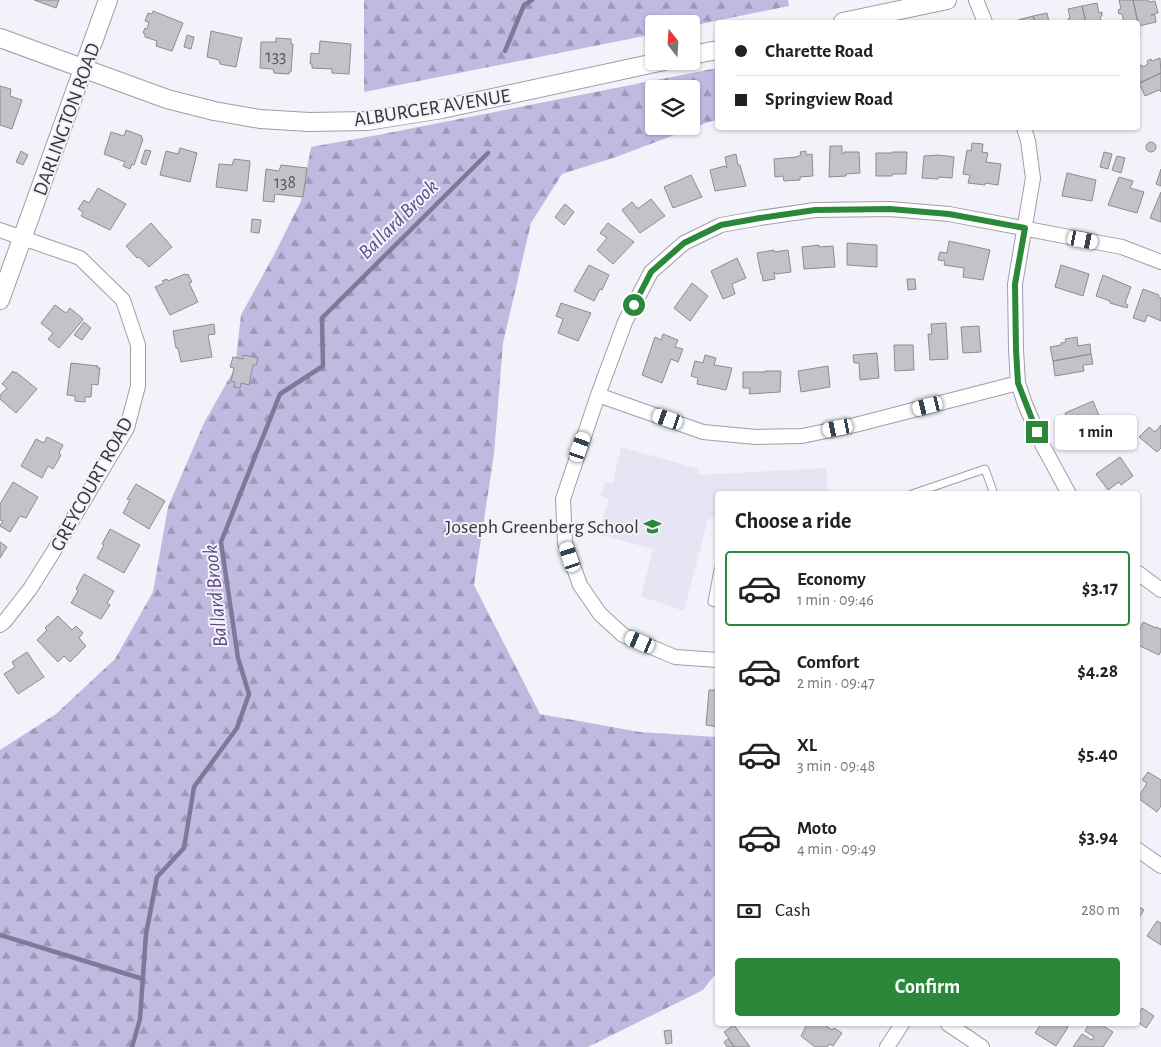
<!DOCTYPE html>
<meta charset="utf-8">
<style>
:root{--surface:#fff;--page:#f6f6f6;--text:#222;--muted:#767676;--line:#e0e0e0;--accent:#2b883a}
body{margin:0;font-family:"Alegreya Sans",sans-serif;background:var(--page);color:var(--text);height:100vh;display:flex;flex-direction:column;font-size:19px;white-space:nowrap}
*{box-sizing:border-box;margin:0}
p{font-size:16px;color:var(--muted)}
.icon{flex:none;width:28px;height:28px;fill:none;stroke:currentColor;stroke-width:2;stroke-linecap:round;stroke-linejoin:round}
.map{position:relative;flex:1;overflow:hidden}
.details{position:absolute;left:715px;top:491px;width:425px;height:535px;display:flex;flex-direction:column;background:var(--surface);border-radius:5px;box-shadow:0 1px 4px #0004}
.details>*{flex:none}
.top-card{position:absolute;left:715px;top:20px;width:425px;height:110px;border-radius:5px;box-shadow:0 1px 4px #0004;display:grid;align-content:center;height:110px;padding:0 20px;background:var(--surface)}
.needle{width:32px;rotate:343deg}
.fabs{position:absolute;left:645px;top:15px;display:grid;gap:10px}
.fabs a{display:grid;place-items:center;width:55px;height:55px;border-radius:5px;background:var(--surface);box-shadow:0 1px 4px #0004;font-size:25px}
.end{position:absolute;width:22px;height:22px;margin:-11px;border:6px solid #2b883a;background:#fff;box-shadow:0 0 0 2px #fff}
.from{border-radius:50%}
.bubble{position:absolute;height:35px;border-radius:5px;background:var(--surface);box-shadow:0 1px 4px #0004;font-size:16px;font-weight:700;line-height:35px;text-align:center}
.car{position:absolute;width:15px;height:30px;margin:-15px -8px;border-radius:6px;box-shadow:0 0 4px 1px #0007;background:linear-gradient(#fff 24%,#345 0 40%,#fff 0 76%,#345 0 86%,#fff 0)}
.top-card b{display:flex;align-items:center;gap:18px;height:48px;font-size:19px}
.top-card b+b{border-top:1px solid var(--line)}
.top-card i{width:12px;height:12px;background:var(--text)}
ul{padding:0;list-style:none}
li{display:flex;align-items:center;gap:15px;height:75px;margin:0 10px 8px;padding:0 10px;border:2px solid transparent;border-radius:5px}
li div{flex:1}
li b{display:block;font-size:19px}
li em{font-style:normal;font-weight:700}
li.active{border-color:var(--accent)}
li>.icon{width:45px;height:45px;stroke-width:1.5}
h2{padding:0 20px;font-size:22px;line-height:60px}
.pay{display:flex;align-items:center;gap:12px;height:55px;padding:0 20px;font-size:19px}
.pay p{margin-inline-start:auto}
.cta{display:flex;gap:10px;margin-top:auto;padding:10px 20px}
.cta a{flex:1;height:58px;border-radius:5px;background:var(--accent);color:#fff;font-size:20px;font-weight:700;line-height:58px;text-align:center}
.map>svg:first-child{display:block}
</style>
<div class="map">
<svg width="1161" height="1047" viewBox="0 0 1161 1047">
<defs>
<pattern id="forest-firs" width="22" height="20" patternUnits="userSpaceOnUse" patternTransform="scale(1.25)"><rect width="22" height="20" fill="#c2b9e0"/><path d="M5 1l3.5 6h-7zM16 11l3.5 6h-7z" fill="#9e97b7"/></pattern>
</defs>
<rect width="100%" height="100%" fill="#f3f1f9"/>
<path fill="#e7e4f3" d="M621 447 699 469V475L826 468 828 494H718L717 518 708 519 684 611 641 596 653 549 598 534 609 499 601 496 605 482 613 483Z"/>
<path fill="url(#forest-firs)" fill-rule="evenodd" d="M364 0H788L789 6 691 26V24H654V34L364 92Z
M717 68V120L706 123 616 157 562 174 531 223 503 343 494 454 474 585 540 714 640 732 717 737V972L703 990 588 1047H0V750L56 714 115 659 153 592 168 507 204 423 235 368 241 315 274 255 301 201 311 147 378 135ZM654 89H691V126H654Z"/>
<g fill="none" stroke-linecap="round" stroke-linejoin="round">
<path stroke="#807898" stroke-width="4.5" d="M505 51 524 5 532 0
M0 935 143 979
M132 1047 140 1019 146 934 157 877 184 848 194 787 237 728 249 694 238 658 221 542 280 394 323 366 322 318 488 153"/>
</g>
<path fill="#c3c2c9" stroke="#8d8c93" d="M34 0H59L56 8Z
M1119 0H1133L1140 34H1138V22H1124L1122 14H1119L1118 10 1121 9Z
M1133 0H1148L1149 2 1155 1 1158 13 1151 15H1155L1156 22 1139 26Z
M1097 3 1099 13 1102 12V16L1100 17 1101 22H1086L1082 6Z
M1082 6 1086 22H1069L1068 19 1070 18 1068 9Z
M153 11 183 23 172 51 156 46 157 41 145 37V34L143 33 145 28 147 29 149 22 145 21 148 13 152 14Z
M1047 13 1049 22H1035L1033 16Z
M1033 16 1035 22H1019L1018 20Z
M211 31 242 38 236 67 220 64 219 60 207 57Z
M187 35 194 37 191 49 184 47Z
M276 38 291 39V44H293L291 72H289V74L274 73 273 69 260 68 261 42H276Z
M320 41 351 44 349 74 332 73V69L312 68V64H310L311 53 319 54Z
M1160 58 1161 73 1138 84V69L1140 68 1139 66 1142 65 1143 67 1148 64 1147 61 1151 59 1152 61Z
M1161 73V92L1159 90 1145 96 1139 83Z
M0 86 11 89 10 96 22 100 12 129 0 125Z
M126 130 142 136 141 139H143L134 165 132 164 130 169 123 166 125 162 104 154 111 132 124 136Z
M1146 147a5 5 0 1 1 10 0a5 5 0 1 1-10 0Z
M972 143 983 144 982 152 988 153 986 162 1001 164 998 185 985 183V185L968 183 970 175 963 174 967 150 971 151Z
M830 146H842V154H844V152H859L860 173 846 174V176L829 177Z
M180 148 197 153 190 182 160 175 166 151 178 154Z
M145 150 151 151 146 165 141 163Z
M21 151 28 155 23 165 16 162Z
M806 151V155L812 154 813 176 800 177V180L784 181 783 176 775 177 774 159 796 157 801 155 800 152Z
M892 152H907L906 174H892V176H876V153H892Z
M1104 152 1112 154 1108 169 1100 167Z
M736 154 738 165H740L746 186 715 191 710 170 725 166 727 168 725 157Z
M939 155 954 157 952 178 938 177V179L922 178 924 156Z
M1117 156 1125 158 1121 173 1112 170Z
M234 159 250 161 247 191 216 187 219 164 232 165Z
M281 165 307 168 303 197 275 194 274 202 263 201 266 169 279 171Z
M1161 169V186L1156 184Z
M1067 173 1096 180 1092 201 1062 196Z
M691 175 702 197 673 208 664 187Z
M1119 177 1133 181 1130 188 1144 192 1137 213 1108 205Z
M98 188 126 204 110 230 81 216 83 212 78 209 84 200 89 203Z
M1161 192V222L1150 218Z
M651 199 665 216 640 233 622 210 632 202 637 208H639Z
M565 204 574 212 564 225 555 217Z
M252 219 261 220 259 233 251 232Z
M151 223 172 247 149 267 139 257 137 258 126 246Z
M608 223 634 242 613 264 597 250 607 238 600 233Z
M949 241 990 250 983 280 963 277 964 268 944 265 945 261 938 260 940 252 947 253Z
M847 243 877 245V267L847 265Z
M819 245V247L833 246 835 267 804 269 802 247Z
M774 250V252L788 250 791 272 776 274 774 272 775 279 763 281 762 274H761L757 253Z
M737 258 746 278 732 284 735 294 723 299 711 271Z
M589 265 609 275 602 290 600 289 594 301 574 291Z
M1061 265 1089 274 1083 296 1055 287Z
M185 274 186 275 188 274 192 282 189 283 198 302 170 315 155 287 164 283 162 281 167 279 168 281Z
M1103 275 1131 287 1125 303 1128 305 1127 308 1110 303V301L1096 296Z
M907 279H915L916 289 908 290Z
M692 283 708 296 690 321 674 308Z
M1143 289 1159 295 1158 297 1161 298V321L1147 315 1145 322 1133 318Z
M561 303 591 313 578 341 558 333 563 319 556 316Z
M55 305 66 313 70 308 83 319 82 321 59 348 48 339 53 333 41 323Z
M84 322 91 328 82 340 74 335Z
M946 323 948 359 930 360 928 334H932L931 324Z
M214 324 215 334 208 335 212 357 181 362 178 348H176L173 331Z
M979 326 981 352 963 353 961 327Z
M663 334 678 340 675 347 683 349 678 362 671 359 662 383 642 375 655 337 661 340Z
M1077 337 1078 346 1090 344 1091 354 1053 361 1050 347 1061 345V343L1066 342 1065 339Z
M894 345H913L914 370 895 371Z
M877 353 879 378 860 380 859 363H854L853 355Z
M1091 354 1093 364 1083 365 1084 371 1055 376 1053 361Z
M243 355 258 358 256 365H253L249 385 241 383 240 388 234 387 235 382 231 381 234 368 230 367 233 357 243 359Z
M705 355 716 358 714 365 732 368 726 390 697 384 698 378 691 376 695 361 703 363Z
M71 363 98 366 97 368H100L98 385 92 384 91 397H85V402L75 401V396L67 395Z
M828 366 830 387 801 392 798 371Z
M13 371 15 373 16 372 37 389 16 413 0 399V395L7 388 2 384Z
M765 371H781L780 392 749 394 750 388H743V372H765Z
M1093 401 1105 430 1092 435 1095 442 1080 448 1065 413Z
M1161 425V448L1157 452 1139 437 1149 427 1155 432Z
M47 437 63 445 59 453 61 455 53 469 48 466 42 478 21 466 36 439 44 443Z
M1120 457 1133 476 1121 485 1119 482 1108 490 1096 474Z
M13 482 38 497 26 518 20 516 10 532 0 526 3 521 0 520V504Z
M136 484 165 501 149 529 123 513 130 500 127 499Z
M110 529 140 545 124 573 97 558 104 545 102 544Z
M0 542 7 547 0 558Z
M84 574 114 591 107 603 110 605 101 619 71 603 78 591 76 589Z
M58 616 72 630 76 626 83 633 79 638 86 646 70 662 64 656 58 662 37 640 47 630 45 628Z
M1143 622 1156 628V627L1161 629V651L1159 655 1138 645V634Z
M27 652 44 677 18 694 4 674 15 667 12 662Z
M709 690H718V727L706 725Z
M1148 772 1161 780V806L1157 812 1138 798 1147 783 1142 780Z
M1138 906 1144 910 1138 919Z
M1157 921 1161 923V945L1147 936Z
M1142 1008 1154 1016 1146 1028 1138 1022V1015Z
M807 1024H823L832 1030 834 1028 842 1033 833 1046 830 1044 827 1047H815L801 1036Z
M1041 1024H1063L1068 1027 1056 1046 1035 1033Z
M1089 1024H1100L1113 1032 1103 1047H1073L1082 1034 1092 1040 1094 1037 1085 1031Z
M734 1025 750 1047H735L724 1032Z
M671 1030 672 1043 666 1044 664 1031Z
M728 1039 734 1047H727L724 1042Z"/>
<g fill="none" stroke-linecap="round" stroke-linejoin="round">
<defs>
<path id="service" d="M912 494 985 469 994 494
M718 570 712 602 718 604"/>
<path id="minor" d="M976 0 985 22
M1024 128 1028 141 1033 178 1015 284 1016 350 1018 383 1025 404 1043 446 1069 494
M0 230 80 258 123 300 138 345V386L127 428 52 554 30 589 5 621 0 625
M598 395 703 432 756 437 802 436 855 425 1018 383
M1138 573 1161 590
M718 660 675 657 623 635 600 614 580 585 565 543 563 499 598 395 625 322 651 272 684 243 721 225 760 218 815 210 890 209 949 214 1122 247 1161 262
M1138 850 1161 866
M948 1024 982 1047
M887 1047 902 1024"/>
<path id="tertiary" d="M843 22 947 0
M0 38 167 99 214 111 260 119 309 122 367 121 442 109 664 61
M691 55 718 50
M0 300 108 0"/>
</defs>
<use href="#service" stroke="#a09ea5" stroke-width="9"/>
<use href="#minor" stroke="#a09ea5" stroke-width="16"/>
<use href="#tertiary" stroke="#a09ea5" stroke-width="20"/>
<use href="#service" stroke="#fff" stroke-width="7"/>
<use href="#minor" stroke="#fff" stroke-width="14"/>
<use href="#tertiary" stroke="#fff" stroke-width="18"/>
</g>
<g fill="none" stroke-linecap="round" stroke-linejoin="round">
<path stroke="#2b883a" stroke-width="6" d="M634 305 651 272 684 243 721 225 760 218 815 210 890 209 949 214 1025 228 1015 284 1016 350 1018 383 1037 432"/>
</g>
<defs>
<symbol id="school-bare" viewBox="-9 -9 18 18"><path d="M0-5L7-2L0 1L-7-2ZM-4 1L0 2.5L4 1V4Q0 6-4 4Z" fill="#2b883a" stroke="#f3f1f9" stroke-width="2.5" paint-order="stroke"/></symbol>
</defs>
<g fill-rule="evenodd">
<use href="#school-bare" x="640" y="514" width="25" height="25"/>
</g>
<g text-anchor="middle" stroke-width="4" stroke-linejoin="round" paint-order="stroke">
<g font-size="18" fill="#5a595d">
<text x="276" y="62">133</text>
<text x="285" y="188">138</text>
</g>
<g font-size="20" fill="#373639" stroke="#f3f1f9">
<text transform="translate(432 107) rotate(-9)" y="7">ALBURGER AVENUE</text>
<text transform="translate(66 119) rotate(-70)" y="7">DARLINGTON ROAD</text>
<text transform="translate(91 484) rotate(-61)" y="7">GREYCOURT ROAD</text>
</g>
<g font-size="20" fill="#373639" stroke="#f3f1f9" text-anchor="end">
<text x="639" y="533">Joseph Greenberg School</text>
</g>
<g font-size="21" font-style="italic" fill="#5b4a85" stroke="#f3f1f9">
<text transform="translate(398 219) rotate(-45)" y="7">Ballard Brook</text>
<text transform="translate(215 596) rotate(-96)" y="7">Ballard Brook</text>
</g>
</g>
</svg>
<div class="fabs">
<a><svg class="needle" viewBox="-14 -14 28 28"><path d="M0-13l5 13h-10z" fill="#e53935"/><path d="M0 13l5-13h-10z" fill="#767676"/></svg></a>
<a><svg class="icon" aria-label="layers" viewBox="0 0 24 24"><path d="M12 4l9 5-9 5-9-5zM3 14l9 5 9-5"/></svg></a>
</div>
<i class="end from" style="left:634px;top:305px"></i>
<i class="end" style="left:1037px;top:432px"></i>
<div class="bubble" style="left:1055px;top:415px;width:82px">1 min</div>
<i class="car" style="left:1083px;top:240px;rotate:101deg"></i>
<i class="car" style="left:928px;top:406px;rotate:256deg"></i>
<i class="car" style="left:668px;top:419px;rotate:289deg"></i>
<i class="car" style="left:838px;top:428px;rotate:259deg"></i>
<i class="car" style="left:580px;top:447px;rotate:19deg"></i>
<i class="car" style="left:570px;top:557px;rotate:342deg"></i>
<i class="car" style="left:640px;top:642px;rotate:293deg"></i>
<div class="top-card">
<b><i class="from"></i>Charette Road</b>
<b><i></i>Springview Road</b>
</div>
<section class="details">
<h2>Choose a ride</h2>
<ul>
<li class="active"><svg class="icon" aria-label="car" viewBox="0 0 24 24"><path d="M5 17H2v-5l4-1 3-4h7l3 4 3 1v5h-3M9 17h6M6 11h13"/><circle cx="7" cy="17" r="2"/><circle cx="17" cy="17" r="2"/></svg><div><b>Economy</b><p>1 min · 09:46</p></div><em>$3.17</em></li>
<li><svg class="icon" aria-label="car" viewBox="0 0 24 24"><path d="M5 17H2v-5l4-1 3-4h7l3 4 3 1v5h-3M9 17h6M6 11h13"/><circle cx="7" cy="17" r="2"/><circle cx="17" cy="17" r="2"/></svg><div><b>Comfort</b><p>2 min · 09:47</p></div><em>$4.28</em></li>
<li><svg class="icon" aria-label="car" viewBox="0 0 24 24"><path d="M5 17H2v-5l4-1 3-4h7l3 4 3 1v5h-3M9 17h6M6 11h13"/><circle cx="7" cy="17" r="2"/><circle cx="17" cy="17" r="2"/></svg><div><b>XL</b><p>3 min · 09:48</p></div><em>$5.40</em></li>
<li><svg class="icon" aria-label="car" viewBox="0 0 24 24"><path d="M5 17H2v-5l4-1 3-4h7l3 4 3 1v5h-3M9 17h6M6 11h13"/><circle cx="7" cy="17" r="2"/><circle cx="17" cy="17" r="2"/></svg><div><b>Moto</b><p>4 min · 09:49</p></div><em>$3.94</em></li>
</ul>
<div class="pay"><svg class="icon" aria-label="cash" viewBox="0 0 24 24"><path d="M3 7h18v10H3z"/><circle cx="12" cy="12" r="2"/></svg>Cash<p>280 m</p></div>
<div class="cta"><a>Confirm</a></div>
</section>
</div>
